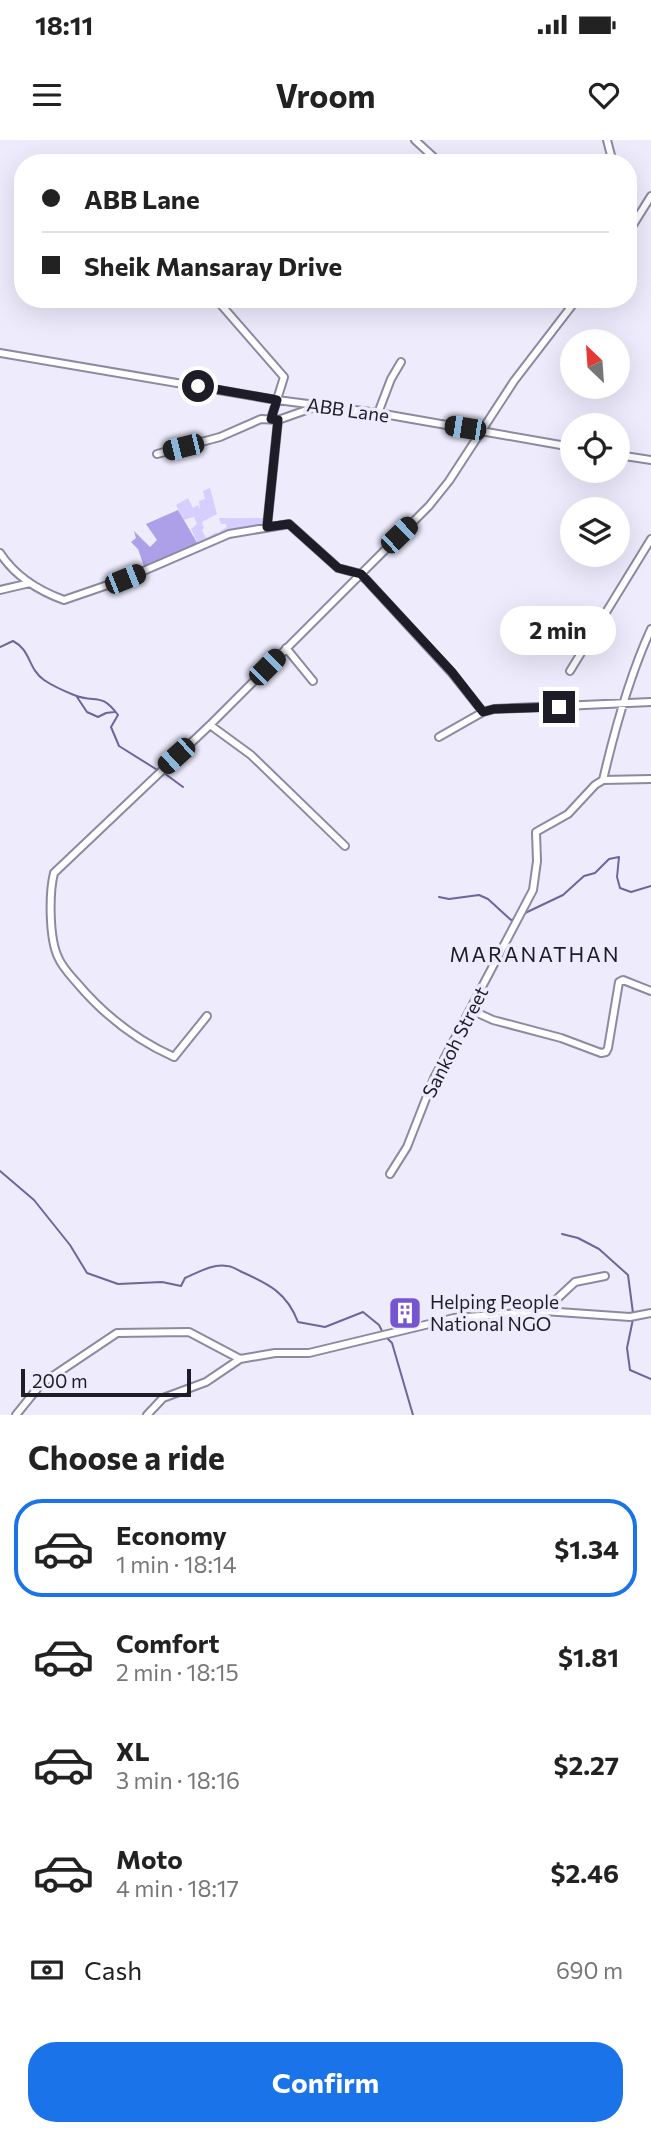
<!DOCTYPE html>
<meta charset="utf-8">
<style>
:root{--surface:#fff;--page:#f2f2f2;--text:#222;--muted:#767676;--line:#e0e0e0;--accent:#1a73e8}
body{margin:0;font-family:Commissioner,sans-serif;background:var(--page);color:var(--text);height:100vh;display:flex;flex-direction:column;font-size:26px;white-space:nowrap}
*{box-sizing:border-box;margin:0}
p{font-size:23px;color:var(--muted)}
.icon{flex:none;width:38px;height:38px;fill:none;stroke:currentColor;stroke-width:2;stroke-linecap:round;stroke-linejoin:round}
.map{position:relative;height:1275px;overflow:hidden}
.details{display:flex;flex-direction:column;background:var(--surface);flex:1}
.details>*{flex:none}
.banner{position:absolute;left:14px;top:14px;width:623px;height:154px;border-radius:28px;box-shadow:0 7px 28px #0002;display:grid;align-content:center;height:154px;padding:0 28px;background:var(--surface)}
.needle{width:46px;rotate:335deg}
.tools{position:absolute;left:560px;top:189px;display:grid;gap:14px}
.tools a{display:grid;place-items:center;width:70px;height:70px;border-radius:50%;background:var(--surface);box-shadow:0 7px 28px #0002;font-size:35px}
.scale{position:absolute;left:21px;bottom:18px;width:170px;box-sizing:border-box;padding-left:7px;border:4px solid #1e1d27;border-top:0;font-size:19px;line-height:24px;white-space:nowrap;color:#1e1d27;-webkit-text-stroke:5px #edebfc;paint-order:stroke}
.end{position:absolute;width:32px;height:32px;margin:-16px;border:9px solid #1e1d27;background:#fff;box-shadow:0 0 0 4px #fff}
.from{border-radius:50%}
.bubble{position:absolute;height:49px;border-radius:24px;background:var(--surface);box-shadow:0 7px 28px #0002;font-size:23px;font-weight:700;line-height:49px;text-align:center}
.car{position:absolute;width:21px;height:42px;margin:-21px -10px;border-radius:9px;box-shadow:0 0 5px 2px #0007;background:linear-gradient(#222 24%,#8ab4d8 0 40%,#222 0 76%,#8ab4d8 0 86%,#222 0)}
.banner b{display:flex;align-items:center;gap:24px;height:66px;font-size:26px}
.banner b+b{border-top:2px solid var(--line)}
.banner i{width:18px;height:18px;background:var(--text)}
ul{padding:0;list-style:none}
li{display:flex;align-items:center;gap:21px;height:98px;margin:0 14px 10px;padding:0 14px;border:4px solid transparent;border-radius:28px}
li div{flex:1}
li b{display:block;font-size:26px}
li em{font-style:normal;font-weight:700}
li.selected{border-color:var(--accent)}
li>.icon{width:63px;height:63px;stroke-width:1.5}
h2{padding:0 28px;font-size:32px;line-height:84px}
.pay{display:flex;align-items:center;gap:18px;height:77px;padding:0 28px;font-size:26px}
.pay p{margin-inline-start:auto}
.cta{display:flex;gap:14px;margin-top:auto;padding:14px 28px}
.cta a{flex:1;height:80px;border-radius:28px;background:var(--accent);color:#fff;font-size:28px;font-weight:700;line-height:80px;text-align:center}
.status{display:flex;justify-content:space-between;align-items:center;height:49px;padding:0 35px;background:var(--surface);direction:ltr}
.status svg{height:19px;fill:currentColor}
header{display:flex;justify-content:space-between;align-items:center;height:91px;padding:0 28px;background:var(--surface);font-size:32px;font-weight:700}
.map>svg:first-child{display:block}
</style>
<div class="status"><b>18:11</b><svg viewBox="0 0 49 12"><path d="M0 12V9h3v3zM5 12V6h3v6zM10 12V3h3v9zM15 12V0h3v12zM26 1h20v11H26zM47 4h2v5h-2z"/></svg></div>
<header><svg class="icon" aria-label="menu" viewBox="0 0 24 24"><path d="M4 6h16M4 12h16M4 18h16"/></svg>Vroom<svg class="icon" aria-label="heart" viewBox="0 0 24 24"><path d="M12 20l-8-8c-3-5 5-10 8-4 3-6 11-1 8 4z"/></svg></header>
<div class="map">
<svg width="651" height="1275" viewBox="0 0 651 1275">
<rect width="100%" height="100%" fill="#edebfc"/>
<path fill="#d5ceff" d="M210 348 217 374 202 382 204 388 202 390 206 398 217 392 220 396 199 406 191 389 197 384 194 377 196 376 184 380 176 365 188 358 193 368 198 365 200 370 199 361 205 359 203 351Z
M219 378H265V386H253V388L221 395 219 392 227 387 226 384H221Z"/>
<path fill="#ada0e9" d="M178 370 199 406 145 429 138 409 131 402 136 398 134 391 150 407 157 400 146 384Z"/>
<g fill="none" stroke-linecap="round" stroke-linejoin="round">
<path stroke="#6e659a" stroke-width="2" d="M0 507 13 501C31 510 28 529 44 540 53 546 64 551 74 555 96 564 100 551 118 575L111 587 119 606 159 631
M77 557 87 572 98 577 106 573 114 572
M164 633 183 647
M439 757 449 759 479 755 488 759 511 780 515 779
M523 774 563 755 584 736 595 733 609 719 619 717 617 737 620 748 631 752 651 746
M0 1031 34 1060 70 1105 87 1133 118 1144 162 1142 181 1146 185 1138C197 1133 213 1123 227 1126 232 1126 238 1130 242 1132 269 1144 287 1153 298 1182L325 1187 363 1172 379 1185 383 1193
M562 1094 578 1098 599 1109 628 1135 633 1173
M633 1179 627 1208 630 1230 651 1239
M386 1197 392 1203 413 1275"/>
<defs>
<path id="minor" d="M415 0 440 23
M607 0 613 23
M628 93 651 56
M216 159 284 237 271 279
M0 213 277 260 378 273 572 307
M378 273 391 239 401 222
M157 314 220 297 261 279 278 280 315 267
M618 315 651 320
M267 387 278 280
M0 413C15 436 39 451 64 460L125 439 229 394 289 384 338 428 361 434 451 532 483 572
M0 450 30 443
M286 508 313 541
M570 531 651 399
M210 585 251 615 345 706
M439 597 483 572 494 569 651 562
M603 640C615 588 629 537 651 489
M603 640 651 639
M471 870 493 880 561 898 601 913 606 912 608 908 619 842 623 840 651 851
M207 876 174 917C136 900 104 875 77 843 70 835 62 827 58 817 49 798 49 753 54 733L210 585 429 366 449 341 514 241 577 159
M390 1034 407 1007 434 938 533 750 537 721 536 692 568 674 595 645 603 640
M544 1171 575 1142 605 1136
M16 1275 41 1244 117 1193 189 1192 240 1219 275 1213H309L454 1178 544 1171 630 1177 651 1173
M147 1275 163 1258 206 1242 240 1219"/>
</defs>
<use href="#minor" stroke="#8c89a2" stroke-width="10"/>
<use href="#minor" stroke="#fff" stroke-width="6"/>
</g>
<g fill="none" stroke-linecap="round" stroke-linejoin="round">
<path stroke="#1e1d27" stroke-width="9" d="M198 246 277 260 271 279 278 280 267 387 289 384 338 428 361 434 452 532 483 572 494 569 559 567"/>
</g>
<defs>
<symbol id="building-square" viewBox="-11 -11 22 22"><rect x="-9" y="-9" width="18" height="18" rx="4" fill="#7656d0" stroke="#edebfc"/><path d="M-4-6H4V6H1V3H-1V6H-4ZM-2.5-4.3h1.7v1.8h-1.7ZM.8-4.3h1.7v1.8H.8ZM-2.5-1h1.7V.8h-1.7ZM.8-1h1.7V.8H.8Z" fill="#fff"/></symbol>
</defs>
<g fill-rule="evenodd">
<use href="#building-square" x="386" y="1154" width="38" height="38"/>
</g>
<g text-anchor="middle" stroke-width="7" stroke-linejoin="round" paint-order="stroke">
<g font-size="19" fill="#1e1d27" stroke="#edebfc">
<text transform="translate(348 270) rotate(8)" y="7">ABB Lane</text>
<text transform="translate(455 902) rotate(-63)" y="7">Sankoh Street</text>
</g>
<g font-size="19" fill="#1e1d27" stroke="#edebfc" text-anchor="start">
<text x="430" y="1169">Helping People<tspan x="430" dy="22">National NGO</tspan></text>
</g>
<g font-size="21" letter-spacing="2" fill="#1e1d27" stroke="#edebfc">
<text x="535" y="822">MARANATHAN</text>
</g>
</g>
</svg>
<div class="tools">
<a><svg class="needle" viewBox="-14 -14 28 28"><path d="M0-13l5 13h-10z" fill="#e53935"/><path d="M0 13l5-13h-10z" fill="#767676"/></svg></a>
<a><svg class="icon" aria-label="locate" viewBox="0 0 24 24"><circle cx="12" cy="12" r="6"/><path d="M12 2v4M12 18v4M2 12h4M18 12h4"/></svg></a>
<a><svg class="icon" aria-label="layers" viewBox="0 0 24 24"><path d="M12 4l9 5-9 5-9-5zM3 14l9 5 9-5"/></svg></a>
</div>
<div class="scale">200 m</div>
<i class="end from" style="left:198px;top:246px"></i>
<i class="end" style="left:559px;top:567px"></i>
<div class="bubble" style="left:500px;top:466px;width:116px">2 min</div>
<i class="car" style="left:465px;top:288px;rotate:279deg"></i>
<i class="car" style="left:183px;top:307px;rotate:256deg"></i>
<i class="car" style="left:399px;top:395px;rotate:46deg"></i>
<i class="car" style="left:125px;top:439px;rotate:68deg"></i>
<i class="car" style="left:267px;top:527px;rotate:45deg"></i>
<i class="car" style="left:176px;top:616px;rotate:228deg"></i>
<div class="banner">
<b><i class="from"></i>ABB Lane</b>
<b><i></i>Sheik Mansaray Drive</b>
</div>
</div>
<section class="details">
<h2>Choose a ride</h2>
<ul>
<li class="selected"><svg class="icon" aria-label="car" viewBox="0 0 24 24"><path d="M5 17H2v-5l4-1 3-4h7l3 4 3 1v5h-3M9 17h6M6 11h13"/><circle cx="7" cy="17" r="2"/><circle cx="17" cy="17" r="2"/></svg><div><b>Economy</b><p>1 min · 18:14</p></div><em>$1.34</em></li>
<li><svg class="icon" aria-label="car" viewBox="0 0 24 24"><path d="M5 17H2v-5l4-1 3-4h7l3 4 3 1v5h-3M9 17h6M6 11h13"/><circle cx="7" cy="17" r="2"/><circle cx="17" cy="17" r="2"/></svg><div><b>Comfort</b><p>2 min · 18:15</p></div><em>$1.81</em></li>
<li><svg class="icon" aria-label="car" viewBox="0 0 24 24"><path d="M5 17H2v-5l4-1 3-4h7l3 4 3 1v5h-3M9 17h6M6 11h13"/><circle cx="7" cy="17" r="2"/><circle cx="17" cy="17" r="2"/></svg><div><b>XL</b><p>3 min · 18:16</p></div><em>$2.27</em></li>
<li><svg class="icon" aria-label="car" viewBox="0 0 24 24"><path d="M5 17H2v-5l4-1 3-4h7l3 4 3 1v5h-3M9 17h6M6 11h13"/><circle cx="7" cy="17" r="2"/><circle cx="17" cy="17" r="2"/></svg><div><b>Moto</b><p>4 min · 18:17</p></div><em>$2.46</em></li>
</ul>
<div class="pay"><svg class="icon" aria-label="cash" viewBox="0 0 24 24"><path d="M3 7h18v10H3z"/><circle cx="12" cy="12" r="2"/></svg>Cash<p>690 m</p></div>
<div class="cta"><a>Confirm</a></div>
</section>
